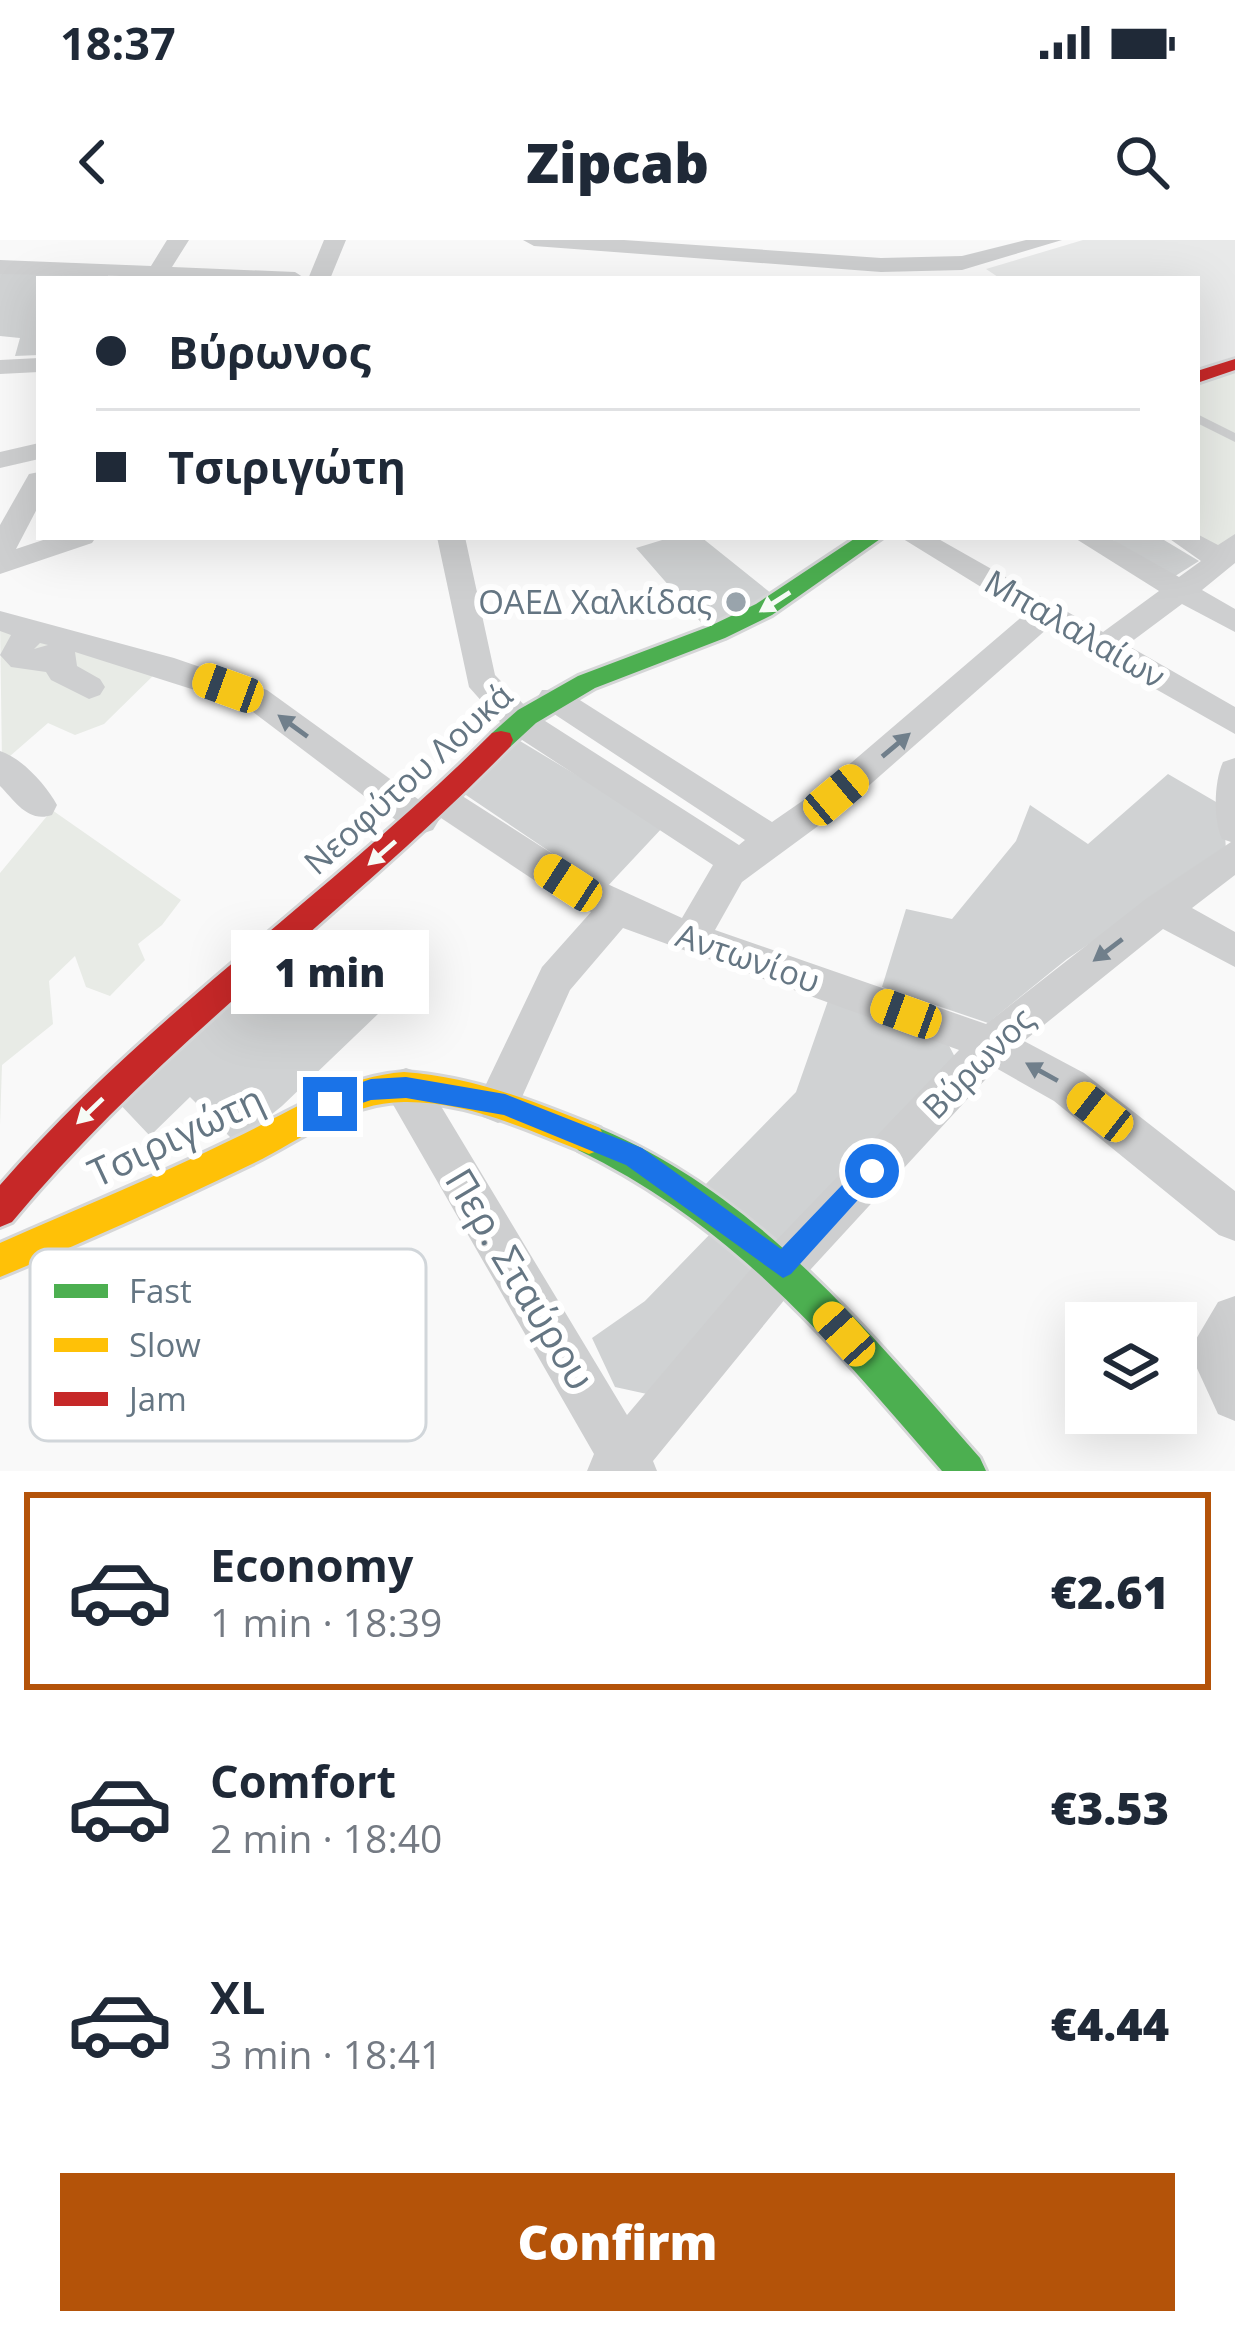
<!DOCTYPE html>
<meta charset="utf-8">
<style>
:root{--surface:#fff;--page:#f6f6f7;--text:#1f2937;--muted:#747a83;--line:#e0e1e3;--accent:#b45309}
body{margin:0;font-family:"Open Sans",sans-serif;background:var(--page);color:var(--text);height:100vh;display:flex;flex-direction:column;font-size:45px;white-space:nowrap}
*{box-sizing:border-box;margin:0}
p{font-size:39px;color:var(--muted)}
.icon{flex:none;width:66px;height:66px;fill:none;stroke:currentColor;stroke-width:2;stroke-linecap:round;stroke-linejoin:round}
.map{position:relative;height:1231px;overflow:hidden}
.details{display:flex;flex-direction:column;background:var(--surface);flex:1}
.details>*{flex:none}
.banner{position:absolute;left:36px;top:36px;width:1164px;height:264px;border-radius:0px;box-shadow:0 12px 48px #0002;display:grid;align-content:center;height:264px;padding:0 60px;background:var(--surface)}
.fabs{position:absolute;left:1065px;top:1062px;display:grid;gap:24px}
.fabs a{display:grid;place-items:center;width:132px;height:132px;border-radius:0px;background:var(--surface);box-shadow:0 12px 48px #0002;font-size:60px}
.end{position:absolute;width:54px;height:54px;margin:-27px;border:15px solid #1a73e8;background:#fff;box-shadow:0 0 0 6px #fff}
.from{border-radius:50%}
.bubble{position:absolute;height:84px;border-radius:0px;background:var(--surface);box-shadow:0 12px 48px #0002;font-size:39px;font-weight:800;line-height:84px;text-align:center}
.car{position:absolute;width:36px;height:72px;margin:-36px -18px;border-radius:15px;box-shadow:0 0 9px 3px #0007;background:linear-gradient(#f5c518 24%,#345 0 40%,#f5c518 0 76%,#345 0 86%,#f5c518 0)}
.banner b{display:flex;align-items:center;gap:42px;height:114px;font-size:45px}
.banner b+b{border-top:3px solid var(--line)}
.banner i{width:30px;height:30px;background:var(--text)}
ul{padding:21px 0 0;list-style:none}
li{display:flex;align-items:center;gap:36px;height:198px;margin:0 24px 18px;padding:0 36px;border:6px solid transparent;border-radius:0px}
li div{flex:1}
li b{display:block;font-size:45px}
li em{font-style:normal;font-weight:800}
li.on{border-color:var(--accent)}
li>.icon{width:108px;height:108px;stroke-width:1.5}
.primary-button{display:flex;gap:24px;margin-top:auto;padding:24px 60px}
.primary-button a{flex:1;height:138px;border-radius:0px;background:var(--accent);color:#fff;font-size:48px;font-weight:800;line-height:138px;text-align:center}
.status{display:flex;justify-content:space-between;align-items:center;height:84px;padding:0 60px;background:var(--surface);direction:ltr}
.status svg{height:33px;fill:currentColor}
header{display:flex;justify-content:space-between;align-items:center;height:156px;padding:0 60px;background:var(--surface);font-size:54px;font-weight:800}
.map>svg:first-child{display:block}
</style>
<div class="status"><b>18:37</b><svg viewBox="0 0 49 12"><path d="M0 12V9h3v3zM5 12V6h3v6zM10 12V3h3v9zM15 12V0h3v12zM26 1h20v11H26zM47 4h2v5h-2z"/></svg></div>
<header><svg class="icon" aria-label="back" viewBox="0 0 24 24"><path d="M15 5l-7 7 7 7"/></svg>Zipcab<svg class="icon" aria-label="search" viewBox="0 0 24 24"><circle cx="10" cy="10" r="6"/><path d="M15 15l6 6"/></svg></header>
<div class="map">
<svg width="1235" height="1231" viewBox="0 0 1235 1231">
<rect width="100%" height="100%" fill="#f9f9f9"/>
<path fill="#e8e9e9" d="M1083 0H1235V116L1197 129V39H1001L986 29Z"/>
<path fill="#e8ebe6" d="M1235 124V303L1222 320 1197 297V137Z
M0 381 163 426 104 484 75 495 48 483 2 523Z
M52 570 181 660 162 685 138 704 145 720 110 756 86 747 75 716 49 741 53 784 2 825 0 885V633Z"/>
<path fill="#d0d2d3" d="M0 31 108 35V39H39V115L15 116 20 98 0 96Z
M672 297H701L772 354 705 387 636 308Z
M1119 297H1159L1199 321 1172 338 1113 301Z
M520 501 663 587 605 649 463 553Z
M1168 534 1223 566 1226 610 1067 719 988 783 882 747 906 669 952 679 1016 601 1030 565 1088 604Z
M293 712 378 774 282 866 236 903 190 857 150 896 115 859Z
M830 755 943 794 958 823 777 1008 702 948 796 852Z
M713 991 764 1029 647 1154 615 1147 592 1098 645 1061Z"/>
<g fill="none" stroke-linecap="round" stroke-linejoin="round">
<defs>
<path id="fast" d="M857 297H883L772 375 725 398 595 448 536 483 510 507H492L489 500 492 493 518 470 578 436 708 387 756 364Z
M589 884C754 949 866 1089 980 1218L986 1231H942C829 1101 736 987 578 910L573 899 578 888Z"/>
<path id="slow" d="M404 832C474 837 536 862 600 888L605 899 600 910 589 914C530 891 469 861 404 862 347 862 302 900 252 924 169 964 85 1002 0 1037V1003C77 969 155 937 231 900 289 873 339 837 404 832Z"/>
<path id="jam" d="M1235 119V130L1197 143V131Z
M501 491 510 493 513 500 510 507C349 672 160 804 12 982L0 987V945C147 776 334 651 492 493Z"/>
</defs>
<use href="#fast" stroke="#d5d6d7" stroke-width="6"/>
<use href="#slow" stroke="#d5d6d7" stroke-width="6"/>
<use href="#jam" stroke="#d5d6d7" stroke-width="6"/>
<path fill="#cecfd0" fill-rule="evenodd" d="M1197 174 1235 193V202L1197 183Z"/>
<path fill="#cecfd0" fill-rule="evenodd" d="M167 0H189L172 27 295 32 306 39 0 34V20L151 26Z
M324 0H346L330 39H308Z
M523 0H624L881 18 962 16 1026 0H1062L962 30 881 32 534 6Z
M39 118V132L0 134V120Z
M39 203V219L0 228V212Z
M39 232V265L16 309 52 297H96L92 303 0 334V285L29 234Z
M1197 294 1218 305 1235 294V323L1202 350 1235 369V392L1182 364 1127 405 1235 467V494L1048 388 848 564 742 642 715 690 986 784 1147 658 1231 602 1222 599C1213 580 1214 541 1223 522L1235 518V635L1192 668 1235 692V727L1163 689 1024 801 1084 833 1235 951V1001L1219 995 1054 861 996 828 799 1042 653 1221 657 1231H587L594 1214 391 861 385 847 391 833 406 828 421 833 627 1175 767 1010 959 810 623 688 570 750 513 877 498 883 483 877 477 863 542 727 591 672 555 654 435 574 439 580 433 590 421 594 409 590 245 466 75 412 77 426 100 439 105 447 100 455 89 459 51 440 46 432 11 427 0 415 11 395 0 391V371L174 418 267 450 429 567 432 552 444 548 456 552 581 632 682 678 713 625 507 490 469 447 437 297H465L495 435 531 472 739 605 745 600 542 466 537 458 542 450H564L772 582 824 546 1025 374 900 297H935L1103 392 1159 351 1073 297H1108L1179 337 1201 321 1167 297ZM40 403 48 405 34 409Z
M0 511C22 518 46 545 57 565L52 575C28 583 16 562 0 546Z
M1235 1056V1181L1218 1174 1189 1111 1218 1062Z"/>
<use href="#fast" fill="#4caf50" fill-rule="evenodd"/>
<use href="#slow" fill="#ffc107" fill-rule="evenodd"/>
<use href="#jam" fill="#c62828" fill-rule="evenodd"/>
</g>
<defs><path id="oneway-solid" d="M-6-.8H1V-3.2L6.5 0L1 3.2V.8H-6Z" transform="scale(3)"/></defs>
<g fill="#f6fbf6">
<use href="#oneway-solid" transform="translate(775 362) rotate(147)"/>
<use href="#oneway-solid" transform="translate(382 613) rotate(139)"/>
<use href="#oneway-solid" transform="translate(90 871) rotate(136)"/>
</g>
<g fill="#707f8b">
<use href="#oneway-solid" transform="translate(293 486) rotate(-144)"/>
<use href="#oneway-solid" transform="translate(896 505) rotate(-40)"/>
<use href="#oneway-solid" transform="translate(1108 710) rotate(143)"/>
<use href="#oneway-solid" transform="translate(1042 832) rotate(-151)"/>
</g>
<path fill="#1a73e8" d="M406 837 505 854 642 908 781 1009 864 922 872 919 884 931 791 1034 783 1038 626 925 504 875 406 858 371 860 330 874 319 864 322 856 371 839Z"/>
<circle fill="#99a4ac" stroke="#fff" stroke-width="4.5" cx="736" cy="362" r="12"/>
<g text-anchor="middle" stroke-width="12" stroke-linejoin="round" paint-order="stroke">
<g font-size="33" fill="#657683" stroke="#fff" text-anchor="end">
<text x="712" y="374">ΟΑΕΔ Χαλκίδας</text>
</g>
<g font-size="33" fill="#657683" stroke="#fff">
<text transform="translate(1075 389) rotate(30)" y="12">Μπαλαλαίων</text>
<text transform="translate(408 539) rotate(-42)" y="12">Νεοφύτου Λουκά</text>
<text transform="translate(748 718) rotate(19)" y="12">Αντωνίου</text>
<text transform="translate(978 823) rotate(-45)" y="12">Βύρωνος</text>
</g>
<g font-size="39" fill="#657683" stroke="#fff">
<text transform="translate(176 896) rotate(-25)" y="14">Τσιριγώτη</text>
<text transform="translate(520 1039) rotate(59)" y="14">Περ. Σταύρου</text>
</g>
</g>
<rect x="30" y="1009" width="396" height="192" rx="18" fill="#fff" stroke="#d1d6da" stroke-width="3"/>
<rect x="54" y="1044" width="54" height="14" fill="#4caf50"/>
<rect x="54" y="1098" width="54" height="14" fill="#ffc107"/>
<rect x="54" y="1152" width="54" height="14" fill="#c62828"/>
<g font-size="33" fill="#657683">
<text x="129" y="1063">Fast</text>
<text x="129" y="1117">Slow</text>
<text x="129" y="1171">Jam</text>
</g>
</svg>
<div class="fabs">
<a><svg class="icon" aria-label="layers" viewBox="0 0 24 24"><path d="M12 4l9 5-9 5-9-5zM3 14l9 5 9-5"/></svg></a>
</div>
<i class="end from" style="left:872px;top:931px"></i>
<i class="end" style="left:330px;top:864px"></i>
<div class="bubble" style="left:231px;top:690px;width:198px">1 min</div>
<i class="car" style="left:228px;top:448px;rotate:290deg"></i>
<i class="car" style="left:836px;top:555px;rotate:50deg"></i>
<i class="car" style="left:568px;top:643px;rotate:303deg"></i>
<i class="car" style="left:906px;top:774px;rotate:290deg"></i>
<i class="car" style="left:1100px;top:872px;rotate:308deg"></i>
<i class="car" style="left:844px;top:1094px;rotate:318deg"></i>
<div class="banner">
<b><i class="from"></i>Βύρωνος</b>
<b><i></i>Τσιριγώτη</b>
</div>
</div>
<section class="details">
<ul>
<li class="on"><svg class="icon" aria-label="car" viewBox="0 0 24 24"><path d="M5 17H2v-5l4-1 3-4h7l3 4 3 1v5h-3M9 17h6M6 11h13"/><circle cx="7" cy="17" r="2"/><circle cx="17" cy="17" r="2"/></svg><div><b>Economy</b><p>1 min · 18:39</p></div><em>€2.61</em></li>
<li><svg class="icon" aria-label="car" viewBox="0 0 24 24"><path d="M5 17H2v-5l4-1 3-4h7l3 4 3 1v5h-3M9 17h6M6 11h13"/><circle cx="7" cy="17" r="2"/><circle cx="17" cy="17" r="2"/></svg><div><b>Comfort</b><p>2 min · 18:40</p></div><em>€3.53</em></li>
<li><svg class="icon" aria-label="car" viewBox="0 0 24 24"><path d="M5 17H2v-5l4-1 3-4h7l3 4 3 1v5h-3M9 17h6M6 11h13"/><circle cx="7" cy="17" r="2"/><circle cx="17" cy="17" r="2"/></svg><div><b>XL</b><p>3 min · 18:41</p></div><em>€4.44</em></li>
</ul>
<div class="primary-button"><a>Confirm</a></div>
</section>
